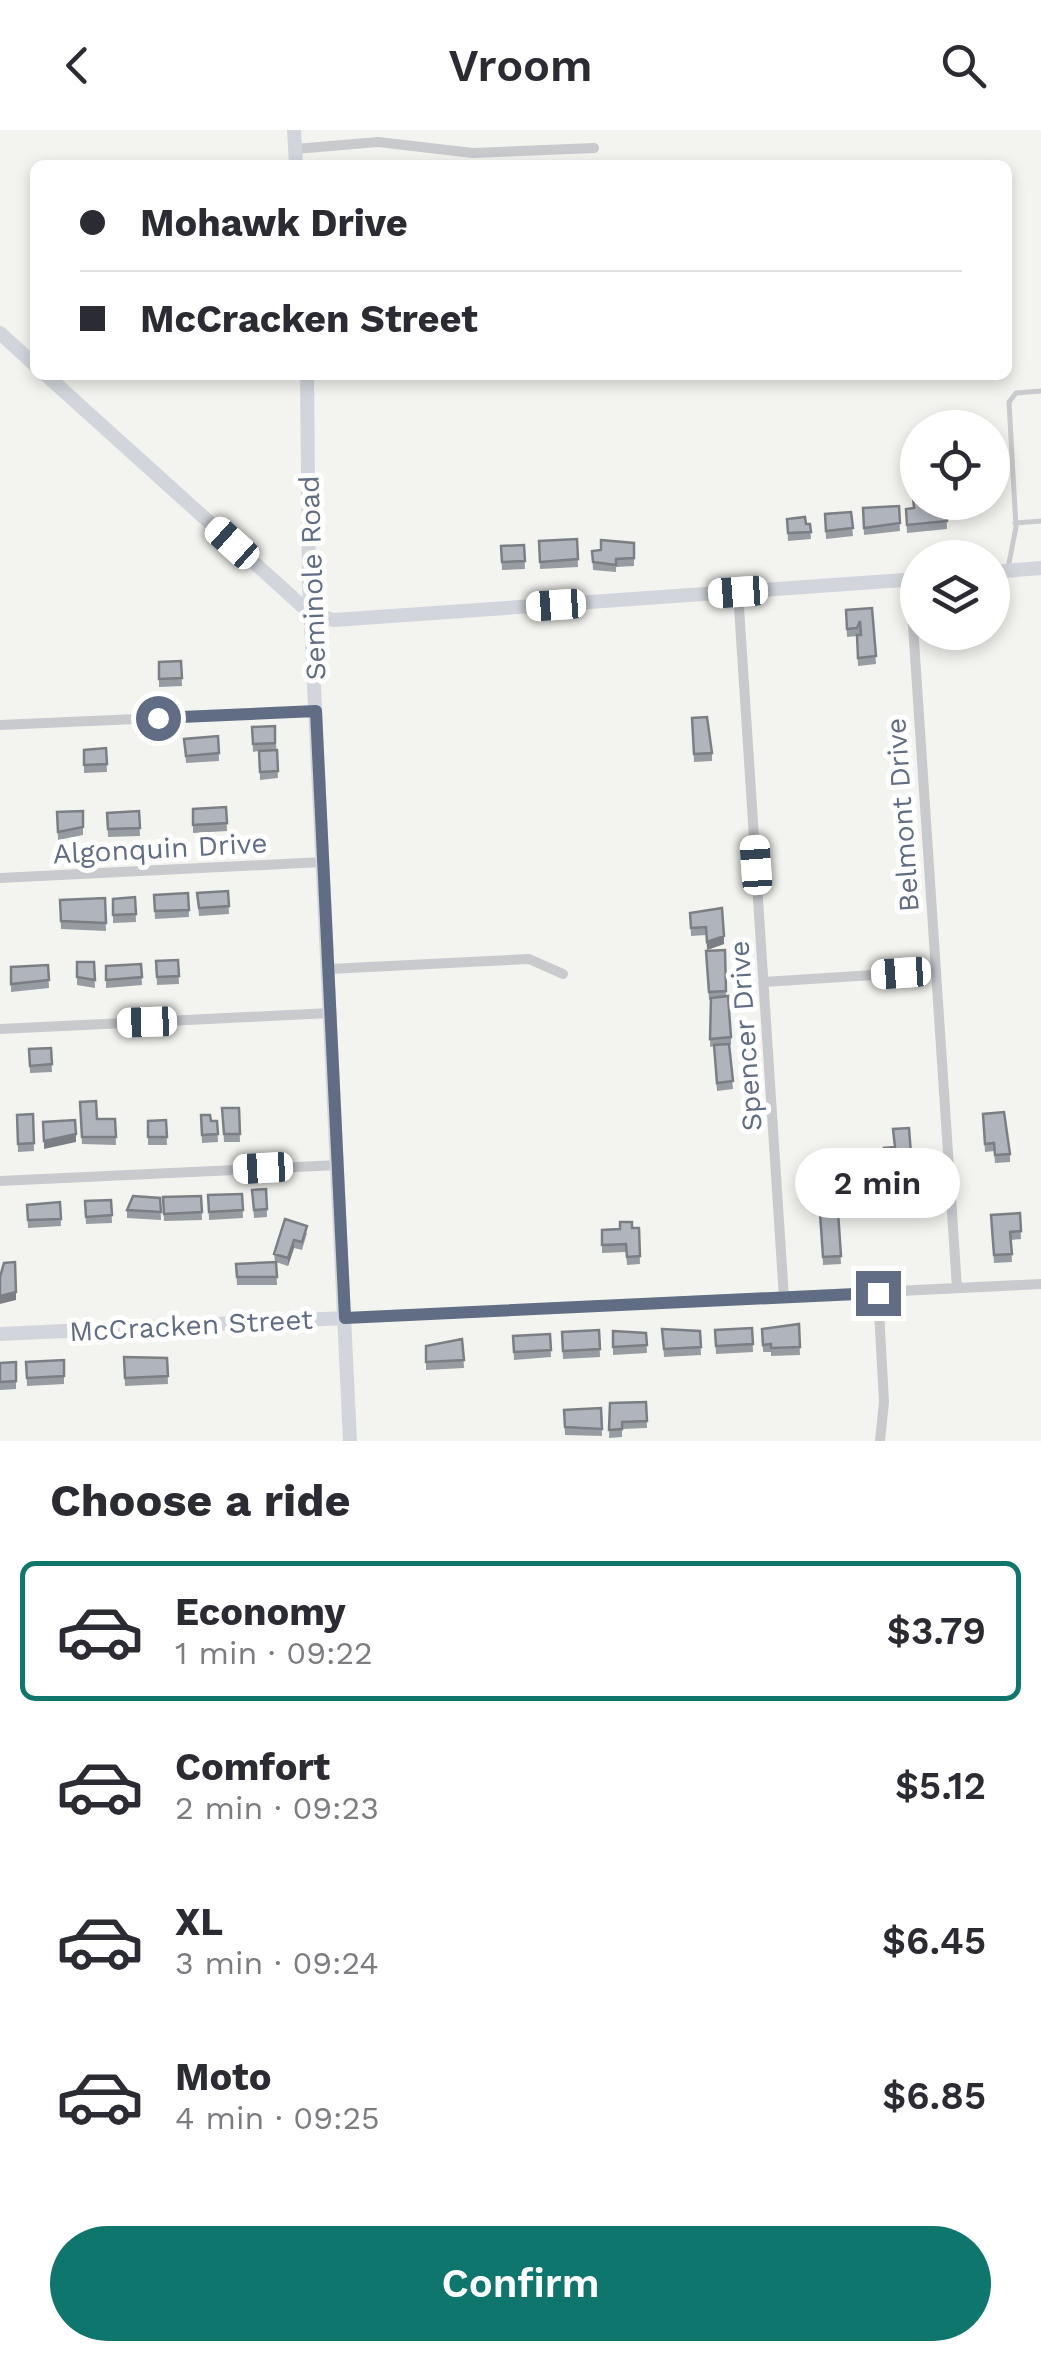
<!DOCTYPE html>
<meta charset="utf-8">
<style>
:root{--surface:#fff;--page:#f2f2f3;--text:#2b2b33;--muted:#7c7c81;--line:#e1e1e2;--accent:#0f766e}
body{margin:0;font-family:"Work Sans",sans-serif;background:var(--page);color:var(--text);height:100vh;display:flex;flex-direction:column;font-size:38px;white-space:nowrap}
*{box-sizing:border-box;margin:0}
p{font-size:32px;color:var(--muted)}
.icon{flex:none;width:55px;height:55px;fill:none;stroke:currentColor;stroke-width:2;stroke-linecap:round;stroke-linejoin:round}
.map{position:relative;height:1311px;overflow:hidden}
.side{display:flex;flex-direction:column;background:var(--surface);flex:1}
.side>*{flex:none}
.banner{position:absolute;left:30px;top:30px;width:982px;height:220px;border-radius:15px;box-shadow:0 5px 15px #0003;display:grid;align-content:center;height:220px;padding:0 50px;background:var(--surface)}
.buttons{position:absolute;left:900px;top:280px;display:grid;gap:20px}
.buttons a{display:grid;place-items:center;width:110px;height:110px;border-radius:50%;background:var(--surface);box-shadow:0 5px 15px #0003;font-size:50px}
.end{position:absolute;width:45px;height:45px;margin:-22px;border:12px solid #606d84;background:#fff;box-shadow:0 0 0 5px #fff}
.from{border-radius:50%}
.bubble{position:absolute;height:70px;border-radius:35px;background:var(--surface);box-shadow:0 5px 15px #0003;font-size:32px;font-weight:600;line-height:70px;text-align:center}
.car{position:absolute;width:30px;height:60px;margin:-30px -15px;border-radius:12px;box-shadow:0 0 8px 2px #0007;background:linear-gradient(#fff 24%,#345 0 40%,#fff 0 76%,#345 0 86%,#fff 0)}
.banner b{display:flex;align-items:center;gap:35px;height:95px;font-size:38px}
.banner b+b{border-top:2px solid var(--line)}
.banner i{width:25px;height:25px;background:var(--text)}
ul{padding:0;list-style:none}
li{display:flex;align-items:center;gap:30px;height:140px;margin:0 20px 15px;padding:0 30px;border:5px solid transparent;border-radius:15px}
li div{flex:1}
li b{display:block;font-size:38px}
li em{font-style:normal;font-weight:600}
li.on{border-color:var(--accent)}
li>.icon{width:90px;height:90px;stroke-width:1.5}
h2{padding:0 50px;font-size:45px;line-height:120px}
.action{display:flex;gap:20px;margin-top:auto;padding:20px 50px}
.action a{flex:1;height:115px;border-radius:60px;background:var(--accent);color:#fff;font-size:40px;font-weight:600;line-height:115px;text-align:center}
header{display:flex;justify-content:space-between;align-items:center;height:130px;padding:0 50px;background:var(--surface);font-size:45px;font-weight:600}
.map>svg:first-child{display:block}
</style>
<header><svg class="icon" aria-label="back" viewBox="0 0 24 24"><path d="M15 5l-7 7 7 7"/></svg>Vroom<svg class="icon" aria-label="search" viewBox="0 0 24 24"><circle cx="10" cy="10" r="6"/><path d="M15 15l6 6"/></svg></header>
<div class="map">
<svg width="1041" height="1311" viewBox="0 0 1041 1311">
<rect width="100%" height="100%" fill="#f3f4ef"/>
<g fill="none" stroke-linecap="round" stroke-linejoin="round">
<path stroke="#c8cace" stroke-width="5" d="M1015 393 1041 391
M1008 438 1016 397 1009 272 1016 263 1041 261"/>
<path stroke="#c8cace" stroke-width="10" d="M295 19 378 12 473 23 594 18
M910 450 957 1158
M738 462 784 1168
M0 595 316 581
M0 748 323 732
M329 839 529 829 563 844
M764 852 935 841
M0 899 331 883
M0 1051 338 1035
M878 1163 884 1272 880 1311
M345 1188 1041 1154"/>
<path stroke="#d2d6dc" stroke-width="14" d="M294 0 296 35
M0 203 35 235
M46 245 311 484 334 490 918 449
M307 245 309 451 350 1311
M992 442 1041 438
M0 1204 345 1188"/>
</g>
<path fill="#979ca3" d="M899 376 900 401 864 405 863 378Z
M946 376 947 399 907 403 906 379Z
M851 382 853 406 826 409 825 384Z
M787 389 806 394H810L811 409 788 411Z
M577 409 578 437 540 439 539 411Z
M634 413V436L616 437V442L593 440 592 421Z
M524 415 525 439 502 440 501 416Z
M872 478 876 534 858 536 857 506 847 507 846 480Z
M181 531 182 556 159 557V532Z
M692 588 712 623V631L694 632Z
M275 596 278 648 260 650 259 621 253 622 252 597Z
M218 606 219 631 186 633 184 609Z
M106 618 107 642 84 643V620Z
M226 677 227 701 193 703V679Z
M83 681V705L58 710 57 682Z
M139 681 140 706 108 707 107 683Z
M228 761 229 784 199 786 197 763Z
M188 763 189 787 155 789 154 765Z
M135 767 136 792 113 793V769Z
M105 768 106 801 61 799 60 770Z
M690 783 724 814 707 820 706 805 691 806Z
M725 820 726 867 731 907V915H729L733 959 717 961 714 916 710 917 711 870H709L706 821Z
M178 830 179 854 157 855 156 831Z
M77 832H94L95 858 77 855Z
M141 834 142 855 106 858V836Z
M48 835 49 858 11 862V837Z
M51 918 52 942 30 943 29 919Z
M80 972 97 989H115L116 1015 82 1014Z
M222 978H239L240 1012H224Z
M33 984 34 1021 18 1022 17 985Z
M983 984 1010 1024V1032L995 1033 994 1021 985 1022Z
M201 985 211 991H217L218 1012 202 1013Z
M166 990 167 1015H148V991Z
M909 998 912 1045 896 1046 895 1040 886 1041 884 1018 894 1017Z
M266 1059 267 1087 254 1088 252 1060Z
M242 1064 243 1088 209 1090 208 1065Z
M201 1066 202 1090 164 1091 163 1067Z
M160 1068 161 1090 127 1088V1080Z
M111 1070 112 1093 86 1094 85 1071Z
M60 1072 61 1096 28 1098 27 1075Z
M838 1082 841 1134 823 1135 820 1083Z
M1020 1083 1021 1109 1011 1110 1012 1132 994 1133 991 1093Z
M285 1089 307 1103 302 1120 294 1118 288 1136 276 1132 277 1155H237L236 1134 275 1132 274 1124Z
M639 1098 640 1134 627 1135 626 1122 602 1123V1100Z
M799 1194 800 1225 771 1226V1222H763L762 1199Z
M752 1198 753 1222 716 1224 715 1200Z
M662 1199 700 1201 701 1225 664 1227Z
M599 1200 600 1227 563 1229 562 1202Z
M613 1201 646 1203 647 1223 613 1225Z
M550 1204 551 1227 514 1230 513 1206Z
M462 1209 464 1238 426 1240V1216Z
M124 1227 167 1228 168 1254 125 1256Z
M64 1230V1254L27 1256 26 1232Z
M16 1232V1259L0 1260V1269V1233Z
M646 1272 647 1298 622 1299V1307L609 1308 610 1273Z
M601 1278 602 1306 565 1305 564 1280Z"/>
<path fill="#7b7f84" d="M724 806V814L707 820V812Z
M76 1004V1012L44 1019V1011Z
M294 1110V1118L288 1136V1128Z
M16 1162V1170L0 1174V1166Z"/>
<path fill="#b0b5bd" stroke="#7b7f84" stroke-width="2.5" d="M913 367H918V372H925V377L946 376 947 391 907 395 906 379 914 378Z
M899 376 900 393 864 398 863 378Z
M851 382 853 398 826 401 825 384Z
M805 387 806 394H810L811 402 788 403 787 389Z
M577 409 578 429 540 432 539 411Z
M601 410 634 413V428L616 429V435L593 432 592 421 601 420Z
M524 415 525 431 502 432 501 416Z
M872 478 876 526 858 528 857 505H861L860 491 857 498 847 499 846 480Z
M181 531 182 548 159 549V532Z
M707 587 712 623 694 624 692 588Z
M275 596V613L253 614 252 597Z
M218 606 219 623 186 626 184 609Z
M106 618 107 634 84 635V620Z
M277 620 278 641 260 642 259 621Z
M226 677 227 693 193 695V679Z
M83 681V697L58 702 57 682Z
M139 681 140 698 108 699 107 683Z
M228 761 229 776 199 778 197 763Z
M188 763 189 780 155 781 154 765Z
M135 767 136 784 113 785V769Z
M105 768 106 793 61 791 60 770Z
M722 778 724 806 707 812 706 797 691 798 690 783Z
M725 820 726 861 709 862 706 821Z
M178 830 179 846 157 847 156 831Z
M77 832H94L95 850 77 847Z
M141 834 142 847 106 850V836Z
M48 835 49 850 11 854V837Z
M728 866 731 907 710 909 711 868Z
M729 914 733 951 717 953 714 915Z
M51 918 52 934 30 936 29 919Z
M96 971 97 989H115L116 1007H82L80 972Z
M222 978H239L240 1004H224Z
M1004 982 1010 1024 995 1025 994 1013 985 1014 983 984Z
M33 984 34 1013 18 1014 17 985Z
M201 985H210L211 991H217L218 1004 202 1005Z
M75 990 76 1004 44 1011 43 992Z
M166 990 167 1007H148V991Z
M909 998 912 1037 896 1038 895 1032 886 1033 884 1018 895 1017 893 999Z
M266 1059 267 1079 254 1080 252 1060Z
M242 1064 243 1080 209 1082 208 1065Z
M133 1066 160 1068 161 1082 127 1080Z
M201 1066 202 1082 164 1084 163 1067Z
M111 1070 112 1085 86 1087 85 1071Z
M60 1072 61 1089 28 1090 27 1075Z
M838 1082 841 1126 823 1127 820 1083Z
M1020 1083 1021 1101 1010 1102 1012 1124 994 1125 991 1085Z
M285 1089 307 1096 302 1112 294 1110 288 1128 274 1124Z
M620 1092H632V1098H639L640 1126 627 1127 626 1114 602 1115V1100L620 1099Z
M15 1132 16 1162 0 1166V1147L4 1133Z
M276 1132 277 1147H237L236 1134Z
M799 1194 800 1217 771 1218V1214L763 1215 762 1199Z
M752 1198 753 1214 716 1216 715 1200Z
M662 1199 700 1201 701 1217 664 1219Z
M599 1200 600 1219 563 1221 562 1202Z
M613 1201 646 1203 647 1215 613 1217Z
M550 1204 551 1220 514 1222 513 1206Z
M462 1209 464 1230 426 1232V1216Z
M124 1227 167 1228 168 1246 125 1248Z
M64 1230V1246L27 1248 26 1232Z
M16 1232V1251L0 1252V1233Z
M646 1272 647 1291 622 1292V1299L609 1300 610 1273Z
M601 1278 602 1299 565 1297 564 1280Z"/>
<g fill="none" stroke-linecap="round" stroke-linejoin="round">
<path stroke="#606d84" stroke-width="12" d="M158 588 316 581 345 1188 878 1163"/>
</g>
<g text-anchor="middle" stroke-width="10" stroke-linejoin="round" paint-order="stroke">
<g font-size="28" fill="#606d84" stroke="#fff">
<text transform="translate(312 448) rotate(-92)" y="10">Seminole Road</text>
<text transform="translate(902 685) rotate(-94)" y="10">Belmont Drive</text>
<text transform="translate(160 718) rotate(-3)" y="10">Algonquin Drive</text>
<text transform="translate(745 906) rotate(-94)" y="10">Spencer Drive</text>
<text transform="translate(191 1195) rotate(-3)" y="10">McCracken Street</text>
</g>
</g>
</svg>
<div class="buttons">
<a><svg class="icon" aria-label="locate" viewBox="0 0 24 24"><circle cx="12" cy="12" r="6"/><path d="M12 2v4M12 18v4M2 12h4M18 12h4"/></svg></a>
<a><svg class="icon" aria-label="layers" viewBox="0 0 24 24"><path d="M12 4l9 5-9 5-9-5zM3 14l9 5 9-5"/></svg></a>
</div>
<i class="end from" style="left:158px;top:588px"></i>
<i class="end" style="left:878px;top:1163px"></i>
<div class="bubble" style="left:795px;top:1018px;width:165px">2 min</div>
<i class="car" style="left:232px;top:413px;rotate:312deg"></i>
<i class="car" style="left:738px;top:462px;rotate:266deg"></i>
<i class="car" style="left:556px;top:475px;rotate:266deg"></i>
<i class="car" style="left:756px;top:735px;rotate:356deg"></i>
<i class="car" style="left:901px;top:843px;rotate:266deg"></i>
<i class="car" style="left:147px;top:892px;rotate:268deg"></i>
<i class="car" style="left:263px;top:1038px;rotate:267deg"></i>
<div class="banner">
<b><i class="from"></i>Mohawk Drive</b>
<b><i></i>McCracken Street</b>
</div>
</div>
<section class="side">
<h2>Choose a ride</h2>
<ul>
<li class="on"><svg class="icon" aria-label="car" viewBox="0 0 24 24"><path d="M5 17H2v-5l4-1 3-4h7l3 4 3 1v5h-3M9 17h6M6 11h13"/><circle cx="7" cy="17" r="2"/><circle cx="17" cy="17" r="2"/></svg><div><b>Economy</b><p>1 min · 09:22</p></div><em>$3.79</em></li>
<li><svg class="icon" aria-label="car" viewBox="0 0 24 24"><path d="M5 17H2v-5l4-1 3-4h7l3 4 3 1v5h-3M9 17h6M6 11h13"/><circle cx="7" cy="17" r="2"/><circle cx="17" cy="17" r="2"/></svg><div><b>Comfort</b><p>2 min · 09:23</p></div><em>$5.12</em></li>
<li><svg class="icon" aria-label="car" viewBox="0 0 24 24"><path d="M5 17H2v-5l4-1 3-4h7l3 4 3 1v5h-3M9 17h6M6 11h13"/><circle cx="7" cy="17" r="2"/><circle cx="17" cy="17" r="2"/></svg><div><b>XL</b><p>3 min · 09:24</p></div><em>$6.45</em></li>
<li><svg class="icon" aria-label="car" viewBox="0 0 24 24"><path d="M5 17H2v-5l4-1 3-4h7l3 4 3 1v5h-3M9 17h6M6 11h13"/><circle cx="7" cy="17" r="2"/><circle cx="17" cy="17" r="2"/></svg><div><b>Moto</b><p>4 min · 09:25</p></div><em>$6.85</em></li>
</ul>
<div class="action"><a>Confirm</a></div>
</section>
